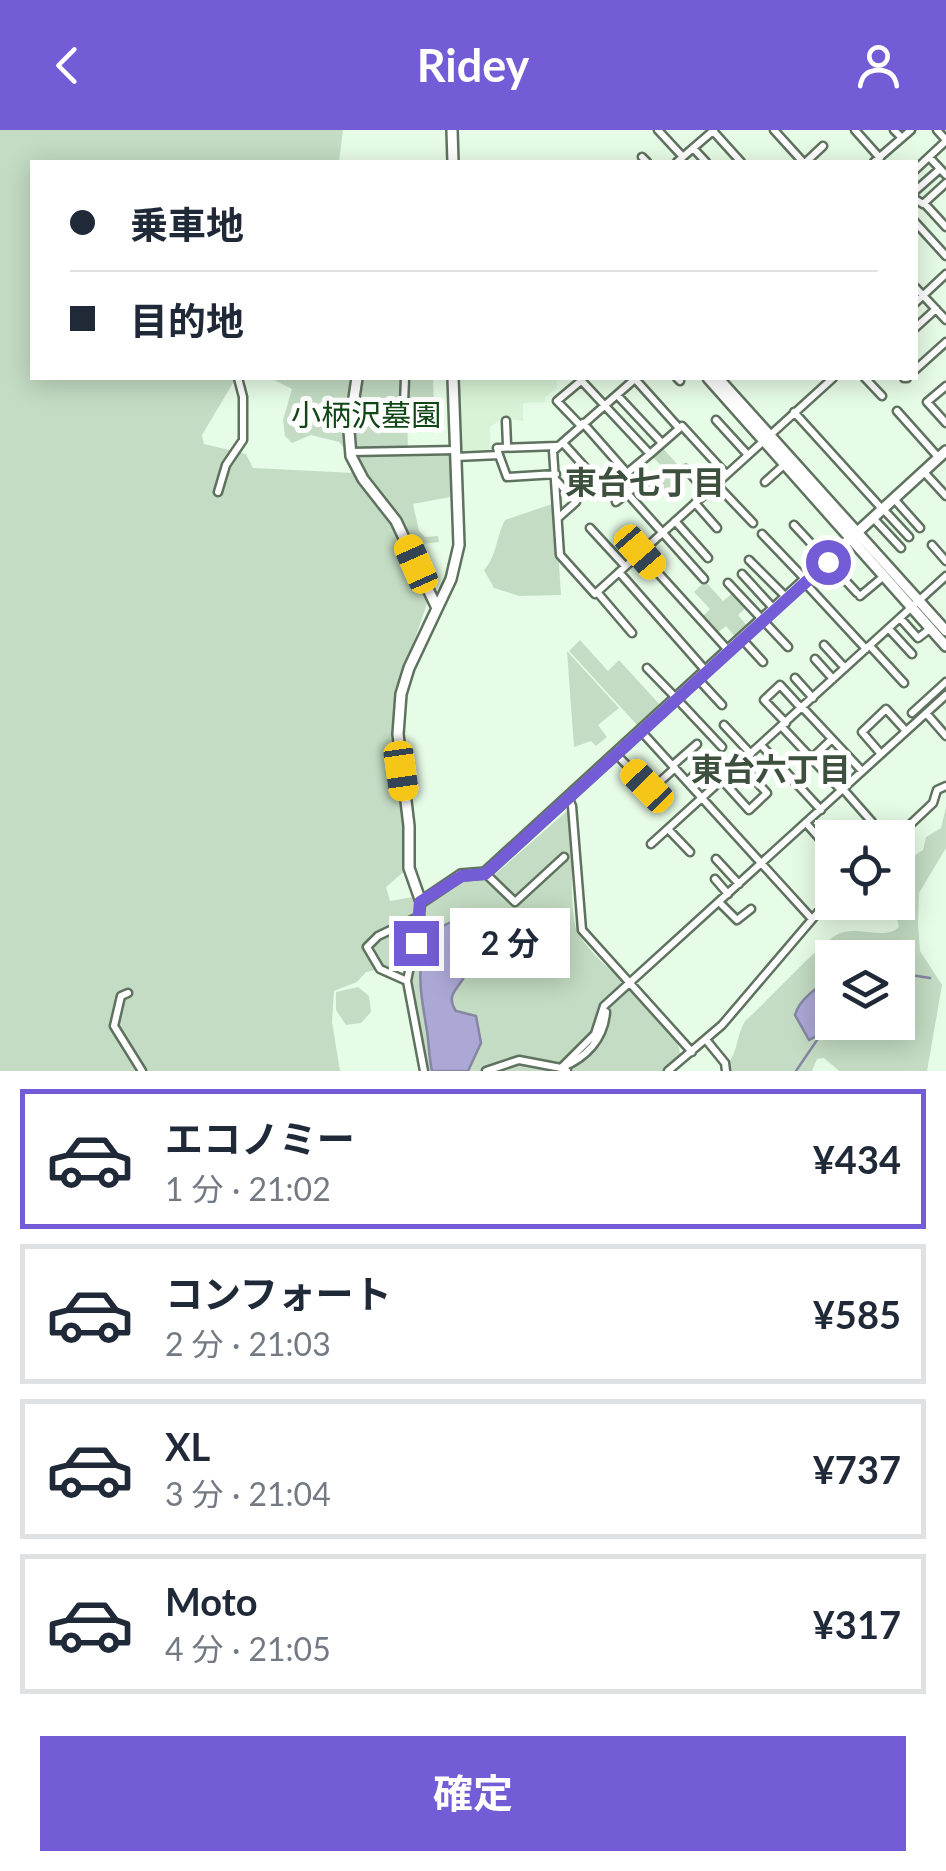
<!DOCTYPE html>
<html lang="ja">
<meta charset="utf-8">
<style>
:root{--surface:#fff;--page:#f2f2f3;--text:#1f2937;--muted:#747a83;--line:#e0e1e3;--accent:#745cd6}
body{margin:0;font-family:Lato,"Noto Sans JP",sans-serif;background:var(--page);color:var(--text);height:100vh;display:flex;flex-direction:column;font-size:38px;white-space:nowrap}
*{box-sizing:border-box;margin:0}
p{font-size:32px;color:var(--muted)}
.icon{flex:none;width:55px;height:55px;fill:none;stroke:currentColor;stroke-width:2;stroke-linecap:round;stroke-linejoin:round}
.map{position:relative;height:941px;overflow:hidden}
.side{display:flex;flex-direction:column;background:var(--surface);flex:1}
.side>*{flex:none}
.top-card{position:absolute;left:30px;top:30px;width:888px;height:220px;border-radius:0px;box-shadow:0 5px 25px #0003;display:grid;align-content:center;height:220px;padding:0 40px;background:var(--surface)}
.tools{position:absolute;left:815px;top:690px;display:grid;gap:20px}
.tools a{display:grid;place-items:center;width:100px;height:100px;border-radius:0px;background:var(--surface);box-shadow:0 5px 25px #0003;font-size:50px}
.end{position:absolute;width:45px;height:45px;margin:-22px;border:12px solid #745cd6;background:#fff;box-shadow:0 0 0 5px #fff}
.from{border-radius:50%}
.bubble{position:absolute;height:70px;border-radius:0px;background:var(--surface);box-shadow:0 5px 25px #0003;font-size:32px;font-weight:700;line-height:70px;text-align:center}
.car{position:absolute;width:30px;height:60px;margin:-30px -15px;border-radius:12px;box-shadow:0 0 8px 2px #0007;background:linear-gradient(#f5c518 24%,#345 0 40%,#f5c518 0 76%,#345 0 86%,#f5c518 0)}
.top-card b{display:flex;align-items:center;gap:35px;height:95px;font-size:38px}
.top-card b+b{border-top:2px solid var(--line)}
.top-card i{width:25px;height:25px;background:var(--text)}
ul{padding:18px 0 0;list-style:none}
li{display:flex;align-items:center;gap:30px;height:140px;margin:0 20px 15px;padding:0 20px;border:5px solid var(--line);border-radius:0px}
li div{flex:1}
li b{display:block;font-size:38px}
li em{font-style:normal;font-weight:700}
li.active{border-color:var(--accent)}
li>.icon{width:90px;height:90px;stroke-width:1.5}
.cta{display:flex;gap:20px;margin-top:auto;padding:20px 40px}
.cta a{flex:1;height:115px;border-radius:0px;background:var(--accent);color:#fff;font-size:40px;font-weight:700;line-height:115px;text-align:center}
header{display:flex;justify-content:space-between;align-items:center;height:130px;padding:0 40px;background:var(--accent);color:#fff;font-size:45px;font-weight:700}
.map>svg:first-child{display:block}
</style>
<header><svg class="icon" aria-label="back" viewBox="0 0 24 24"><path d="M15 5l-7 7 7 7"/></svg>Ridey<svg class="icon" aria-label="person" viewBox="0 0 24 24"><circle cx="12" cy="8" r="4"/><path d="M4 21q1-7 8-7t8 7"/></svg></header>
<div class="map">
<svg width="946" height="941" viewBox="0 0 946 941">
<rect width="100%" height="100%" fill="#e7fce6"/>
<path fill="#d8f3d7" d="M458 248H556L557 258 545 267V272L523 273V291L503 288 490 297 491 320 461 321Z"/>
<path fill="#c4dcc3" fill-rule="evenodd" d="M0 0H343L339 32H32V248H236L202 305 204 314 246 324 253 338 354 343 395 398 429 468 399 554 393 590 407 739 386 757 390 771 413 767 417 773 418 797 406 826 397 835 366 842 357 852 334 861 332 892 340 941H0Z
M270 248H433L434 274 407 277 408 323H452L450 367 413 374 419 401 425 407 438 406 439 412 414 415 402 390 339 312 311 305 292 313 285 306 283 290 292 259Z
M661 316 685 343 678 349 684 356 672 367 665 361 654 371 630 344 640 335 649 345 653 341 659 347 666 341 651 325Z
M555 373 561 465 519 466 494 458 484 440C497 426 496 407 505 390Z
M705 451 723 471 734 462 747 477 738 485 749 498 737 509 726 496 716 504 701 488 710 479 694 462Z
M580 510 608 541 619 530 661 576 638 596 569 521Z
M567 521 619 578 598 595 607 607 596 616 591 611 574 617Z
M946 677V718L919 763 918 794 920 821 942 855 927 941H839L824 928 817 929 812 941H722C740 922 734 911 745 891 765 874 821 812 838 804 858 795 885 811 899 797L893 774 898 772V736L923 720 926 707 941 698ZM832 828H898V892H832Z
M568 680C576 709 567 781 578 803 595 836 682 893 680 926L663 941H427L410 842 422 802 424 774 461 749 492 747Z
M358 857 369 866 371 882 361 893 346 895 336 880V862Z"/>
<path fill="#aba8d6" stroke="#8686a4" stroke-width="2.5" d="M458 790 467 841C461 858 444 863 456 881L476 886 481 913 468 941H432C429 928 429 914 427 901 421 863 406 803 458 790Z
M832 850C833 871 831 901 809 910L795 885C799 870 817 856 832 850Z"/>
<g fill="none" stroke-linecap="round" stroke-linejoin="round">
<path stroke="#8686a4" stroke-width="2.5" d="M898 843 930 848
M796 941 832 888"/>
<defs>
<path id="street" d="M658 0 683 27
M774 0 803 32
M855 0 880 28
M894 0 902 8
M937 0 946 10
M713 1 741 32
M693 18 706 32
M642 27 647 32
M929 27 946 45
M677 32 714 0
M806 32 823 16
M874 32 911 0
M915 40 946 11
M915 61 940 39
M915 69 923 74 946 53
M924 73 946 97
M915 92 946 126
M915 157 946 190
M915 173 946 144
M915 198 936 179
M915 240 946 212
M579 248 650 324 682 296 726 344
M636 248 553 321 560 425 595 464 833 248
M677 248 680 251
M865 248 882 266
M904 248H907
M635 249 679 298
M946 256 927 272 946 293
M617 265 662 313
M404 274 405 248
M897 281 939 328
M794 282 883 380
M716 290 748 325
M506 291 507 315
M583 293 627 343 650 324
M581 296 557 271 582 250
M563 313 600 354
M351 322 456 320
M499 325 507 347 556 344
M456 327 499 325 497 318 557 316
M686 339 707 362
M924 342 946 366
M557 351 576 372 558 388
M765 352 785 334
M716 354 753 393
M218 362 226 335 243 310V267L238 248
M627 363 704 449
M895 370 920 398
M616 372 634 358
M695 373 717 398
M884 380 909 407
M875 390 901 418
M675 391 708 428
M794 395 857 463
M590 398 625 436
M762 404 806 450
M932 415 946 431
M640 423 728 520
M749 430 786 467
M619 442 706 541
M742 444 774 479
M728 453 788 517
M805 453 866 519
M597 462 632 503
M860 466 884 446
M900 488 918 508 931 498
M889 499 912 524
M741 508 763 532
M824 515 845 538
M870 516 904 553
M815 529 833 549
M647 538 676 568
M795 548 813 568
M698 549 722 575
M676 568 722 617
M803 578 862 641
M912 583 946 552
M926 583 946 606
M786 593 764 570 780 555 802 579
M724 595 751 624
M782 597 841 660
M640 600 812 789
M761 615 821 680
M615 623 647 656
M881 624 862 602 886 579 906 601
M812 628 832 609
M673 635 697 614
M722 650 749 680 767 663 740 634
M688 651 712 628
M654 657 675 638
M843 659 872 692
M568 667 572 676 582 800 692 922
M806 693 829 719
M668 699 690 722
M896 708 933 673 937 660 946 656
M651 714 946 446
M716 729 739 754
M485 743 515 772 564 727
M715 749 728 764
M719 772 737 790 751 779
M420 786 407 851 424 941
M407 851 380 839 367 817 378 806 420 786 421 772
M128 863 121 866 114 896 142 941
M707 911 725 933 726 941
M561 938 595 904 604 876 946 565
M486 941 519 930 561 938
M567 941 561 938C586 928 604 909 606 882
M668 941 722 895 832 766"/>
<path id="secondary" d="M452 0 453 32
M357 248 349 301 351 326 363 349 396 391 436 476
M453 248 459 415 451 449 409 538 401 564 398 604 409 696V738L421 772 461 745 485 743 946 321
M708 248 946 516
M718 248 946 501"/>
</defs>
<use href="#street" stroke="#5f725f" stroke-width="11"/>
<use href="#secondary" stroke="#5f725f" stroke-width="14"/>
<use href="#street" stroke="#fff" stroke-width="6"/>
<use href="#secondary" stroke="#fff" stroke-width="9"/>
</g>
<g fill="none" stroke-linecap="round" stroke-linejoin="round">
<path stroke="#745cd6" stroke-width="12" d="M416 813 420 772 462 746 485 744 828 432"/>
</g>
<g text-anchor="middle" stroke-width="10" stroke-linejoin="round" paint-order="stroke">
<g font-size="30" fill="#114616" stroke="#fff">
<text x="366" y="296">小柄沢墓園</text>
</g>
<g font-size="32" font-weight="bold" fill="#3d4f3d" stroke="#fff">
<text x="645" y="364">東台七丁目</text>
<text x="771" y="651">東台六丁目</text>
</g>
</g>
</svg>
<div class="tools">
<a><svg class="icon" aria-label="locate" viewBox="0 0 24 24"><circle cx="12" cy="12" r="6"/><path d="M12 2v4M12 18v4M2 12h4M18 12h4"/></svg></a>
<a><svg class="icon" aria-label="layers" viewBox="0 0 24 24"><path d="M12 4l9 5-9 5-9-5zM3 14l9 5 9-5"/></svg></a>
</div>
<i class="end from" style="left:828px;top:432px"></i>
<i class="end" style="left:416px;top:813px"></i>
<div class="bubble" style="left:450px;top:778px;width:120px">2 分</div>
<i class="car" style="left:640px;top:422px;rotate:139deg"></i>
<i class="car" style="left:416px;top:434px;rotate:336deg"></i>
<i class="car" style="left:401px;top:641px;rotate:172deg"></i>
<i class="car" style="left:647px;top:656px;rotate:316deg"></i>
<div class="top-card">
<b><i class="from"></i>乗車地</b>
<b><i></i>目的地</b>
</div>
</div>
<section class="side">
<ul>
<li class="active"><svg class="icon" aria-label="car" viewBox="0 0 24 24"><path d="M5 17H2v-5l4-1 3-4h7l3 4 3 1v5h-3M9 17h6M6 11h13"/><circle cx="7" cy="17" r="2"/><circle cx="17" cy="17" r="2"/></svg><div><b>エコノミー</b><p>1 分 · 21:02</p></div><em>¥434</em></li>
<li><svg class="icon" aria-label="car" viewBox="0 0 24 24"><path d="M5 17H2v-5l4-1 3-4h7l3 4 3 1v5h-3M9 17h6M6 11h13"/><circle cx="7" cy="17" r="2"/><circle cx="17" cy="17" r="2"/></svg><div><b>コンフォート</b><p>2 分 · 21:03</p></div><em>¥585</em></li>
<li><svg class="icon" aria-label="car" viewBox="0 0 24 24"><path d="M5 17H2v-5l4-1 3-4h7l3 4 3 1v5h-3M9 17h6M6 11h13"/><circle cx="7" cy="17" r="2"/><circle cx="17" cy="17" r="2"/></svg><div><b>XL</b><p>3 分 · 21:04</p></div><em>¥737</em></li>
<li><svg class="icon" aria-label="car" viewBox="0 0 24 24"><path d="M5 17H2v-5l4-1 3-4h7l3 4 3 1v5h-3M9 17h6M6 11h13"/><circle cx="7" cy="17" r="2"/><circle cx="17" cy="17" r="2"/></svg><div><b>Moto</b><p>4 分 · 21:05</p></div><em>¥317</em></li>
</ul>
<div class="cta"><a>確定</a></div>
</section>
